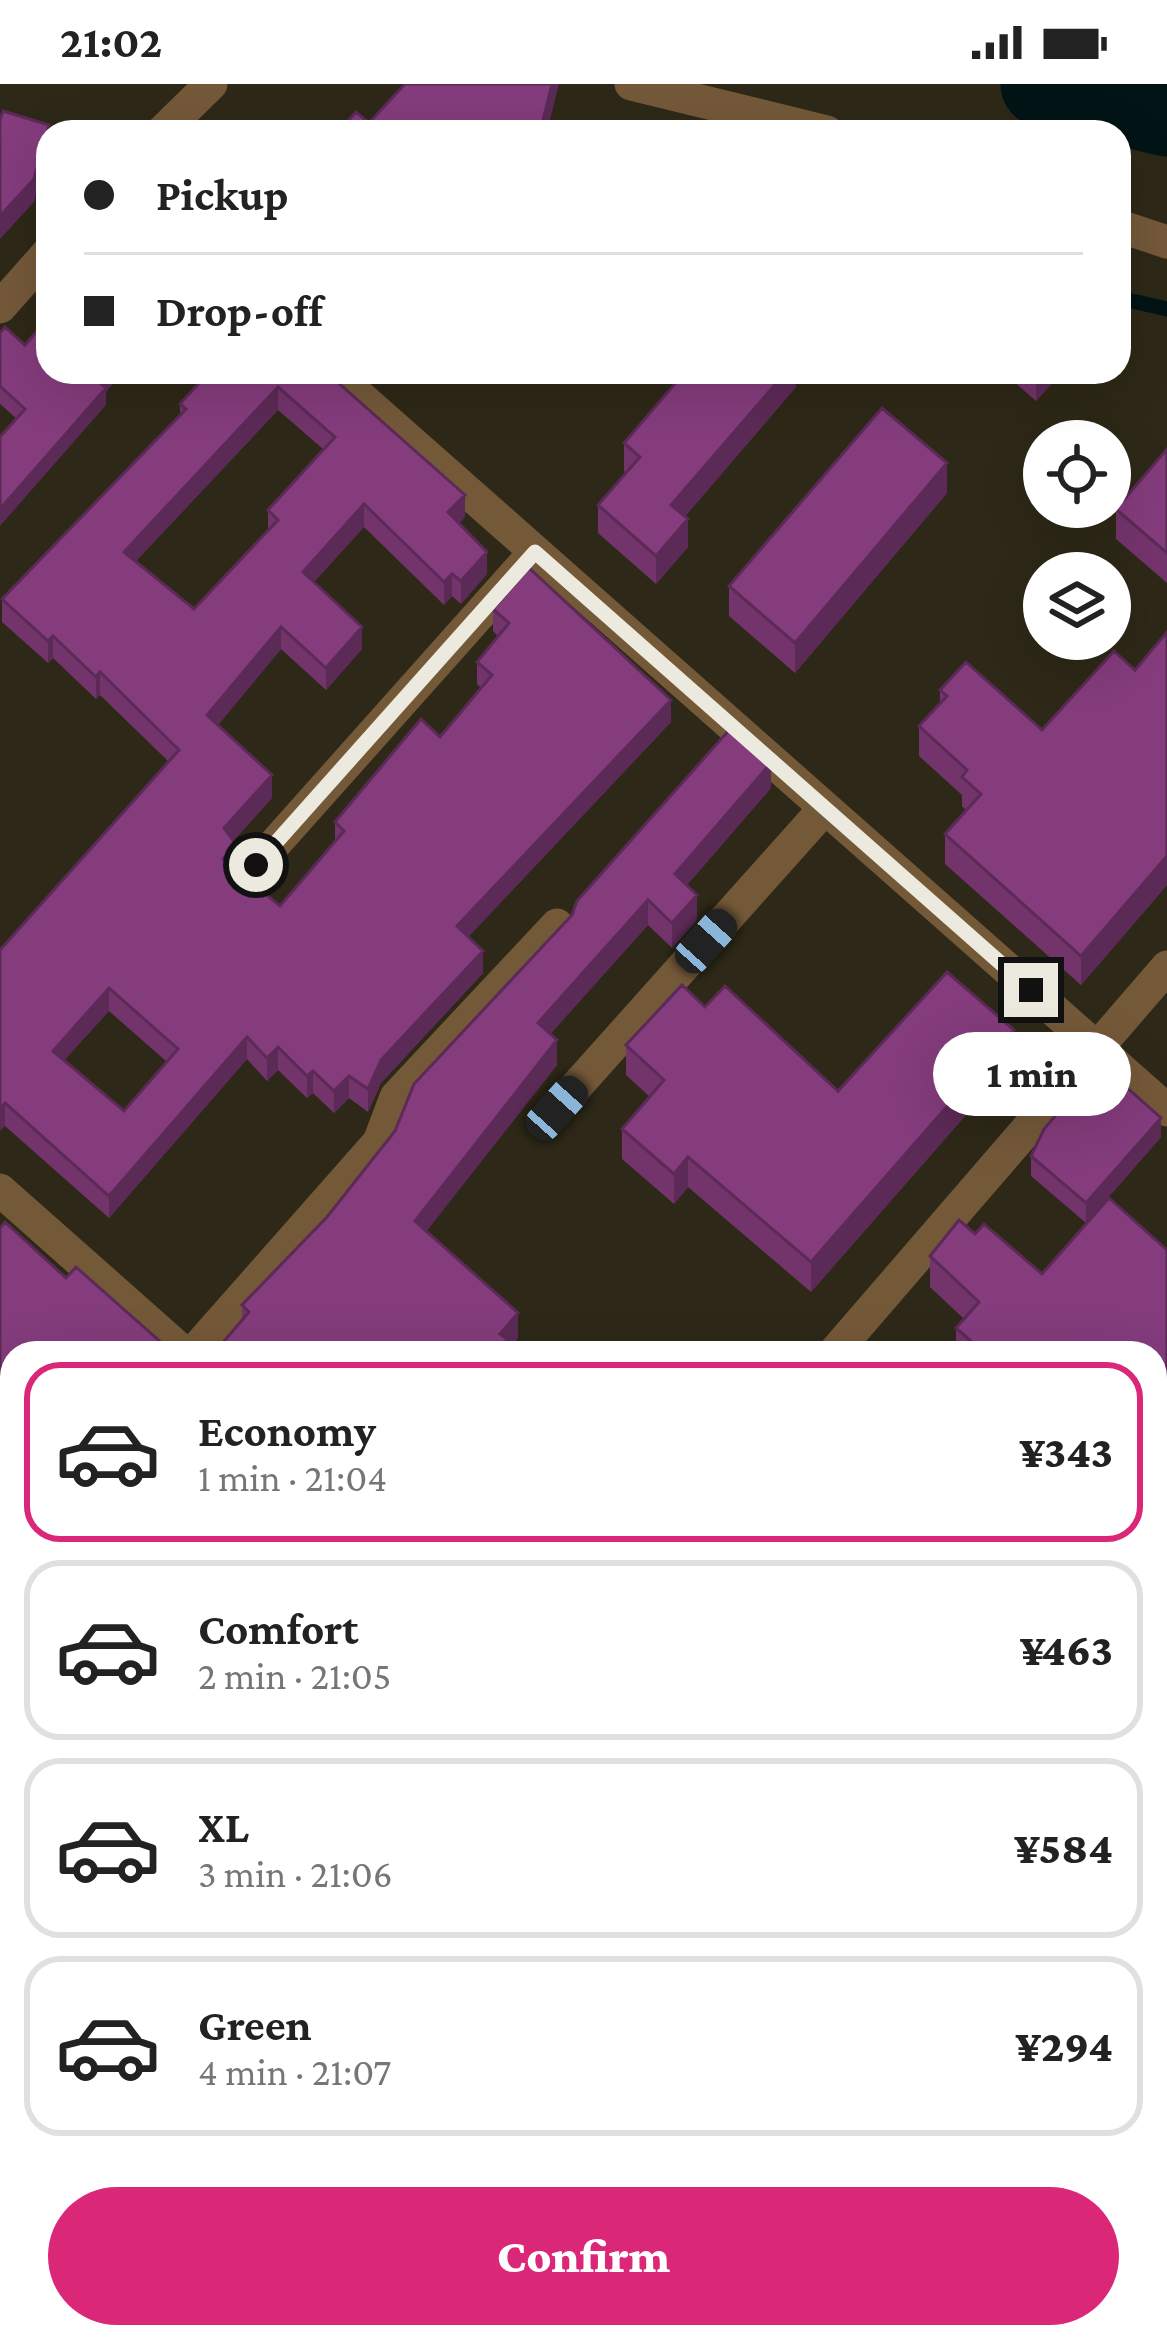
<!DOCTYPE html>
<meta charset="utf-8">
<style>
:root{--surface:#fff;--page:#f2f2f2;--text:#222;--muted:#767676;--line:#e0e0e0;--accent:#db2777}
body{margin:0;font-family:"Crimson Pro",serif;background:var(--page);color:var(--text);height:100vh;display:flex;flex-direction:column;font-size:45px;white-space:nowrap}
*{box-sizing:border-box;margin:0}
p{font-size:39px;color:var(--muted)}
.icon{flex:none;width:66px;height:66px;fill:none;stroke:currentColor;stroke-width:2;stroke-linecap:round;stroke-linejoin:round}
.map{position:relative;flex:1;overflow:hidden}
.panel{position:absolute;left:0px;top:1257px;width:1167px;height:1008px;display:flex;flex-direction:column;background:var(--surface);border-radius:36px 36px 0 0;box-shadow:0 12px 48px #0002}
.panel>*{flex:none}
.hud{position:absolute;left:36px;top:36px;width:1095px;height:264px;border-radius:36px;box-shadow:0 12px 48px #0002;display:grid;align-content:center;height:264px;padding:0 48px;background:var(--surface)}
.fabs{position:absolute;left:1023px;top:336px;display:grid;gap:24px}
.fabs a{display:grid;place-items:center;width:108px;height:108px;border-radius:50%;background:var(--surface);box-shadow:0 12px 48px #0002;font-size:60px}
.end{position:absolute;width:54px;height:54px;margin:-27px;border:15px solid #ece9de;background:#111;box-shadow:0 0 0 6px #111}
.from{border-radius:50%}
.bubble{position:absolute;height:84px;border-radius:42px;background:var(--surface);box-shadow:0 12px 48px #0002;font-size:39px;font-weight:800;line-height:84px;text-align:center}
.car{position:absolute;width:36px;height:72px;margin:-36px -18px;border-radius:15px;box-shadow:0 0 9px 3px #0007;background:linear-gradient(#222 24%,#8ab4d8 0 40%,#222 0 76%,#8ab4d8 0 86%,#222 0)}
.hud b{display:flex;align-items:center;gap:42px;height:114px;font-size:45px}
.hud b+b{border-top:3px solid var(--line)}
.hud i{width:30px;height:30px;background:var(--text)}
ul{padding:21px 0 0;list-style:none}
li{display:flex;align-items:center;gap:36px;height:180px;margin:0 24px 18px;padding:0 24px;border:6px solid var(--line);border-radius:36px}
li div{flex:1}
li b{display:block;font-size:45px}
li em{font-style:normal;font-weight:800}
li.on{border-color:var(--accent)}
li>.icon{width:108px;height:108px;stroke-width:1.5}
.button{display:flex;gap:24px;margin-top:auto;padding:24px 48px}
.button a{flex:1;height:138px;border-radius:72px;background:var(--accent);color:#fff;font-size:48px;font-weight:800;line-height:138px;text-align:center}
.status{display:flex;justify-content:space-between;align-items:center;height:84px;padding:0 60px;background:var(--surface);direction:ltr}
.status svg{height:33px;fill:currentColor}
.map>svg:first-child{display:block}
</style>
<div class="status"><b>21:02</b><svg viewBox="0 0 49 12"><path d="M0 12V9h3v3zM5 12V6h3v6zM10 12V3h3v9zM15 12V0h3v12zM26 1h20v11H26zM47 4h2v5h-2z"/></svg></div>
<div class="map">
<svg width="1167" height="2265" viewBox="0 0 1167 2265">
<rect width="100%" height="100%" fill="#2d2817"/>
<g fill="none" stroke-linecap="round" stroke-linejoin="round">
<path stroke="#021415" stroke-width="15" d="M1119 214 1167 225"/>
<path stroke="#021415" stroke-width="87" d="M1044 0 1167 29"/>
<path stroke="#745939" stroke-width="33" d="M631 0 827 48
M162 48 211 0
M1119 142 1167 158
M0 223 48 169
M332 288 1167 1026
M256 781 535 468
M557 1024 825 724
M0 1106 184 1269
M193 1269 379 1058 396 1013 557 841
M834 1269 1167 883
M0 1478 12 1465
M1155 2126 1167 2136
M0 2213 12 2200"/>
</g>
<path fill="#72346b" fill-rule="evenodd" d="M0 249 25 261 106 308V321L17 335 0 320Z
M326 288 465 433 459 439 487 490 461 520 452 512 444 521 364 443 314 498 362 565 326 606 281 565 218 641 272 714 233 757 234 784 280 822 335 758V738L440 653 481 604 477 600V578L498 552 493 547V525L671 638 468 853 483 889 381 999 368 1028 349 1014 334 1029 313 1009 307 1014 278 986 267 997 247 975 109 1134 5 1042 0 866 169 678 100 611 96 615 53 574 48 579 2 538V515L180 331V320ZM278 326 323 365 268 426V446L194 525 136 477ZM109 927 167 978 124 1027 64 976Z
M796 288V303L685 432 688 463 656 500 598 449V421L626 389 624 387V359Z
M1003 288H1062L1036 317Z
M1167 365V499L1116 455V425Z
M947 409 795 589 729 532V502Z
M1167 548V801L1081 901 945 780V750L966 726 962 722V711L919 672V642L940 619V606L1042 646 1135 586Z
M771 704 687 801 697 836 672 864 648 841 550 950 557 981 426 1147 518 1254 507 1269 242 1236V1221L327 1133 395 1047Z
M705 923 838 1007 1014 976 811 1208 688 1103 674 1120 622 1075V1045L650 1013 626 991V961Z
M1074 1022 1161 1053 1086 1139 1031 1092V1072Z
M975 1150 1042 1190 1167 1166 1162 2099 1155 2093V1269H956V1244L964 1235 930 1203V1172Z
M12 1468V1824L3 1816 0 1820V1473L5 1474Z
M784 2253H1155L1167 2265H799Z"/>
<path fill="#5c2a57" d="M552 0H559L547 48H540Z
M49 41 48 69 34 118 0 155V132Z
M108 288H123L106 308V321L0 442V425Z
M786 288H796V303L671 449V421Z
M1041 288H1062L1036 317V294Z
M278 303V326L124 490V468Z
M947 379V409L795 589V559Z
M465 411V433L448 451V428Z
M364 420V443L303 510V488Z
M688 435V463L656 500V472Z
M487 468V490L461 520V497Z
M452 490V512L444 521V498Z
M281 543V565L207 654V631Z
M362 543V565L326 606V584Z
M53 552V574L48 579V557Z
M100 588V611L96 615V593Z
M671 616V638L457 865V842Z
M771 679V704L675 815V790Z
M272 691V714L224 767V744Z
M236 760V783L223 797V775Z
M1167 772V801L1081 901V872Z
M697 811V836L672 864V839Z
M648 816V841L538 964V939Z
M483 867V889L381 999 368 1028V1005L381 976Z
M109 904V927L53 989V967Z
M1014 946V976L811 1208V1178Z
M247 953V975L109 1134V1112Z
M557 956V981L415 1162V1137Z
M278 963V986L267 997V974Z
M313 987V1009L307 1014V992Z
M349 992V1014L334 1029V1007Z
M5 1019V1042L0 1047V1025Z
M1161 1034V1053L1086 1139V1119Z
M688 1073V1103L674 1120V1090Z
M518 1229V1254L507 1269H494L500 1250Z
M12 1422V1446L0 1449V1425Z
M3 1792V1816L0 1820V1795Z
M12 2050V2073L0 2086V2063Z
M1167 2063V2094L1162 2099V2068Z
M191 2253H222L211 2265H180Z"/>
<path fill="#843c7c" stroke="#5c2a57" stroke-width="3" fill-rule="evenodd" d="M405 0H552L540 48H338L356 28 369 39Z
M3 27 49 41 34 95 0 132V36Z
M291 38 304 48H282Z
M48 234V288H108L99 298 106 304 0 425V353L25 325 0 302V249L5 243 25 261Z
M209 288H326L465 411 448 428 487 468 461 497 452 490 444 498 364 420 303 488 362 543 326 584 281 543 207 631 272 691 224 744 236 760 223 775 280 822 344 747 335 738 421 635 440 653 492 591 477 578 509 539 493 525 529 484 671 616 457 842 483 867 381 976 368 1005 349 992 334 1007 313 987 307 992 278 963 267 974 247 953 109 1112 5 1019 0 1025V866L179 666 100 588 96 593 53 552 48 557 2 515 186 325 180 320ZM278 303 335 353 268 426 278 436 194 525 124 468ZM109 904 178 965 124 1027 53 967Z
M685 288H786L671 421 688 435 656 472 598 421 640 373 624 359Z
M882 324 947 379 795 559 729 502Z
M1167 365V469L1116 425Z
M1167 548V772L1081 872 945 750 981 710 962 693 967 686 919 642 947 612 940 606 966 578 1042 646 1114 567 1135 586Z
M731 644 771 679 675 790 697 811 672 839 648 816 538 939 557 956 415 1137 518 1229 500 1250 507 1255 494 1269H214L249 1228 242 1221 327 1133 395 1047 414 1000 572 831 577 817Z
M947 888 1014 946 811 1178 688 1073 674 1090 622 1045 664 996 626 961 682 901 705 923 725 902 838 1007Z
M1106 985 1161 1034 1086 1119 1031 1072 1044 1045 1068 1017 1074 1022Z
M1109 1114 1167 1166V2063L1162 2068 1155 2062V1269H972L978 1263 956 1244 979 1218 930 1172 959 1136 975 1150 984 1140 1042 1190Z
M5 1138 66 1194 76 1183 173 1269H12V1422L0 1425V1144Z
M12 1468V1800L3 1792 0 1795V1473L5 1474Z
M0 1967 12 1978V2050L0 2063Z
M1155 2181 1167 2192V2265H843L827 2253H1155Z
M12 2206V2253H191L180 2265H0V2220Z
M687 2253 701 2265H476L482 2258 478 2253Z"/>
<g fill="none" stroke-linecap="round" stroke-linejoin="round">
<path stroke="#ece9de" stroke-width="15" d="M256 781 535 468 1031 906"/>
</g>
</svg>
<div class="fabs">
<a><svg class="icon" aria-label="locate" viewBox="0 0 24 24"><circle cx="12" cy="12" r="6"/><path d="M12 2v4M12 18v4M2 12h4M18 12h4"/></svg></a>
<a><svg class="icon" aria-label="layers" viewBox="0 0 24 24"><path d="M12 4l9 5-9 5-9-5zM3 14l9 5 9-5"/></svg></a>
</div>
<i class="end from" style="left:256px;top:781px"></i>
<i class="end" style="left:1031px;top:906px"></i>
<div class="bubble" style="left:933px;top:948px;width:198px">1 min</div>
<i class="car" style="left:706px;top:857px;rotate:42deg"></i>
<i class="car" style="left:557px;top:1024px;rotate:42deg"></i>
<div class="hud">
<b><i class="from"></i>Pickup</b>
<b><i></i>Drop-off</b>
</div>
<section class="panel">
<ul>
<li class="on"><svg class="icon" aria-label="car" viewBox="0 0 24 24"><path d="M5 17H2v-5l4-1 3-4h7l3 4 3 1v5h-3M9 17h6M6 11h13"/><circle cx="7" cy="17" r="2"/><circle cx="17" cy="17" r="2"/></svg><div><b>Economy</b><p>1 min · 21:04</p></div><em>¥343</em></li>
<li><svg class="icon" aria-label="car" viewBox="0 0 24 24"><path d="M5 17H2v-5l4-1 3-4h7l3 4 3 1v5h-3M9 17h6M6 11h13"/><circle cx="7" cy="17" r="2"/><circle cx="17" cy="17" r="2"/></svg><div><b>Comfort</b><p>2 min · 21:05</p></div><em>¥463</em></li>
<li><svg class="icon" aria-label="car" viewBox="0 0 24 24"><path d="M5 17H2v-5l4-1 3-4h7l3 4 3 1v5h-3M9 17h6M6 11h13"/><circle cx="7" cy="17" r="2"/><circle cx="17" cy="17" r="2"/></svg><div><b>XL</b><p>3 min · 21:06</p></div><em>¥584</em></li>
<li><svg class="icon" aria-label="car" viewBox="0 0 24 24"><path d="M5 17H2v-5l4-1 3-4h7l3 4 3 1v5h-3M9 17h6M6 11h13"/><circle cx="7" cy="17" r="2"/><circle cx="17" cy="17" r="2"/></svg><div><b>Green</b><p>4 min · 21:07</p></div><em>¥294</em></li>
</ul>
<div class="button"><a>Confirm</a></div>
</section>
</div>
